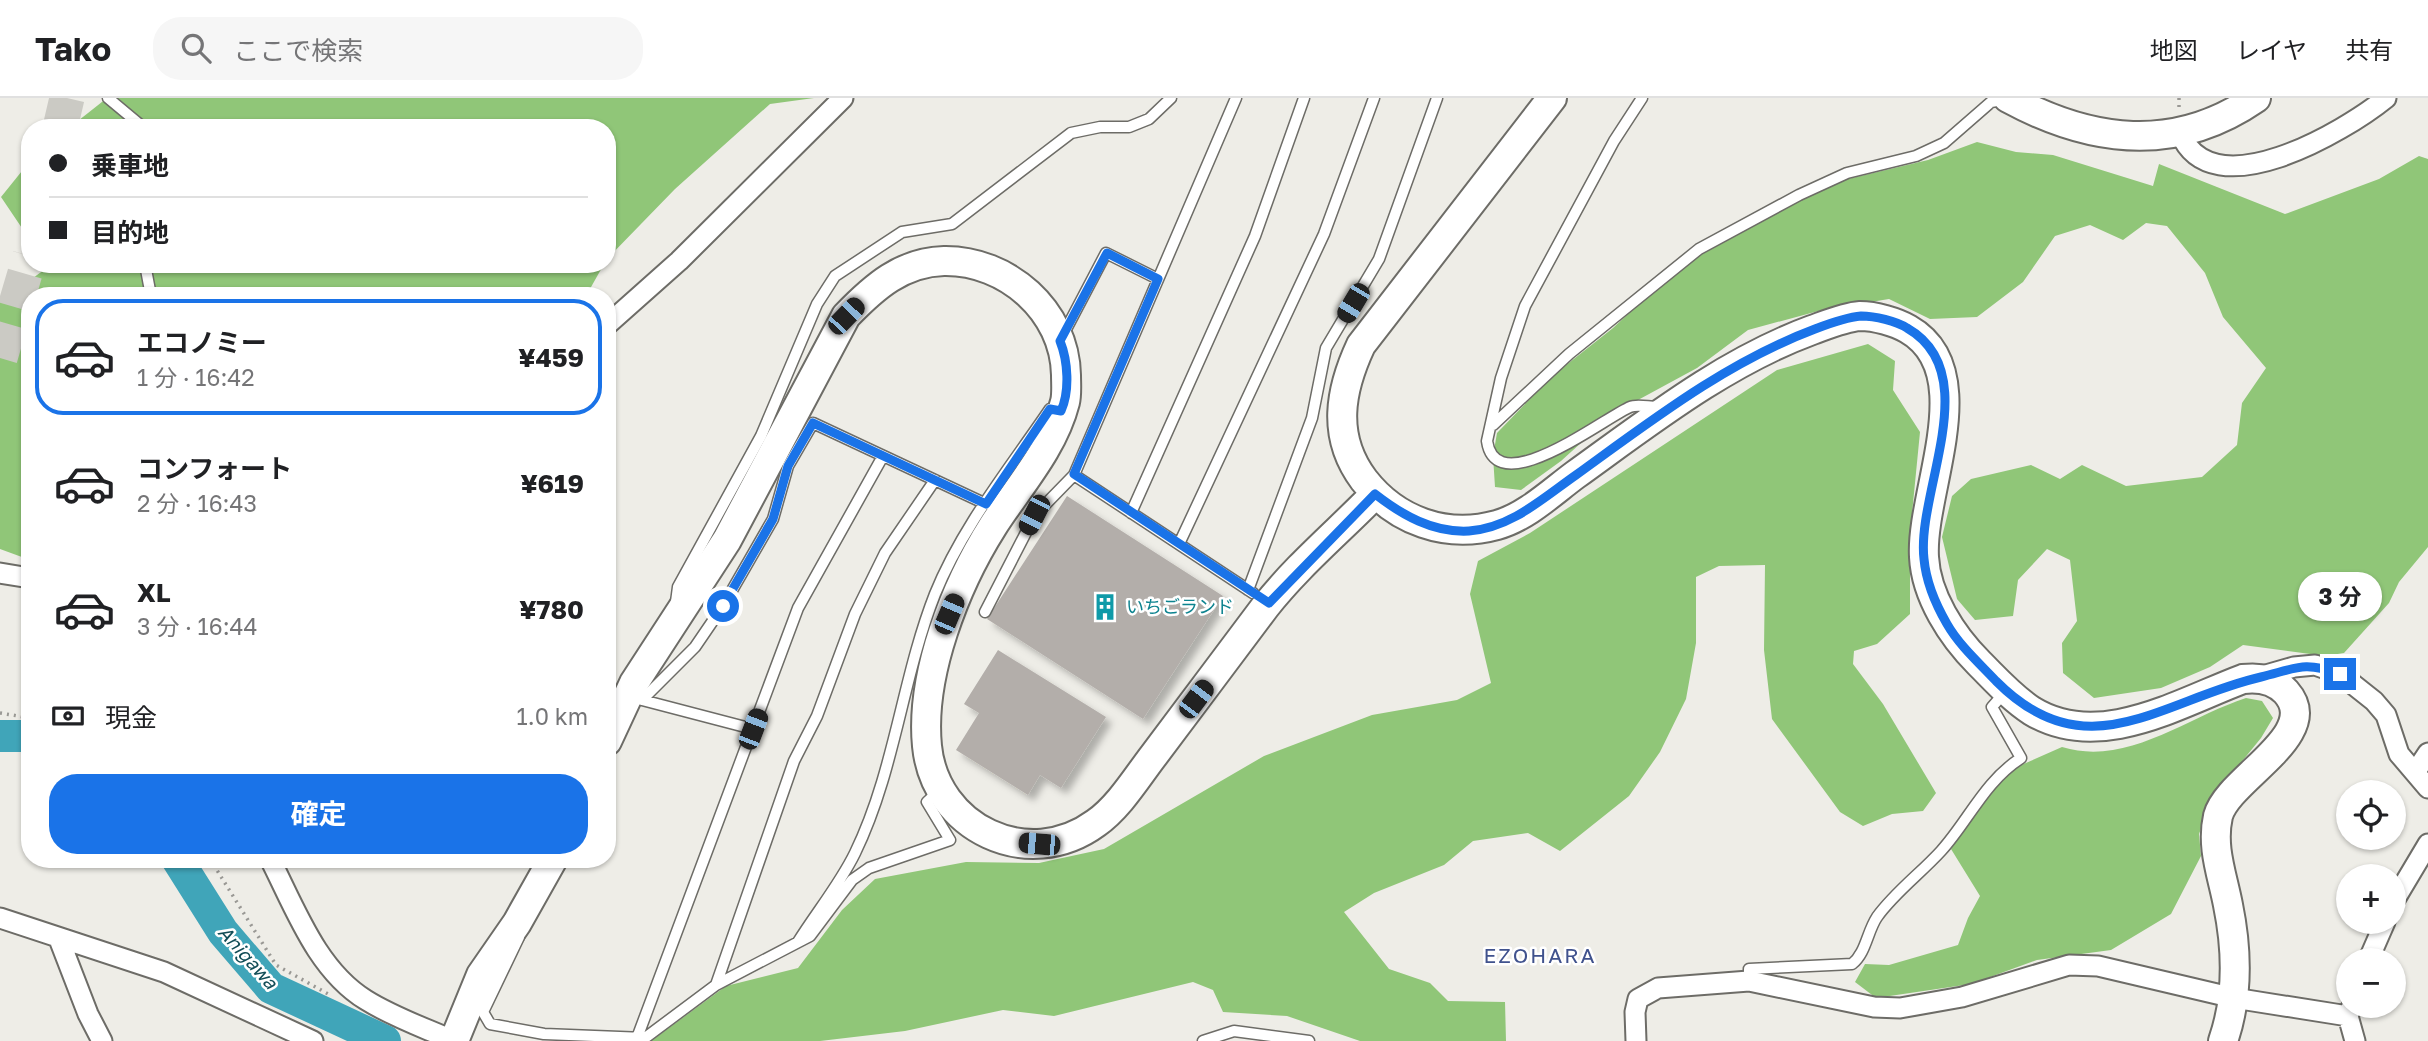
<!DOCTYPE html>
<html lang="ja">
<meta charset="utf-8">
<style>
:root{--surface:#fff;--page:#f6f6f6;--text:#202124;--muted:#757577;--line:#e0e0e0;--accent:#1a73e8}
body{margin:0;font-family:"Golos Text","Noto Sans JP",sans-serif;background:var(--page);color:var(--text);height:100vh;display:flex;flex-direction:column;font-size:26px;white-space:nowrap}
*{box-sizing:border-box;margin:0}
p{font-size:23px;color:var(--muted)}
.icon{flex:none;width:38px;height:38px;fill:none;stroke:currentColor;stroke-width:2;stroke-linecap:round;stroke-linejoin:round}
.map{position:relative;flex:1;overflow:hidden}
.details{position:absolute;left:21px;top:189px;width:595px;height:581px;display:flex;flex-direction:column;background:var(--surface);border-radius:28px;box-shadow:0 2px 5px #0004}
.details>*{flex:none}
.banner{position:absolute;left:21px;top:21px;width:595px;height:154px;border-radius:28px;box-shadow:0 2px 5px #0004;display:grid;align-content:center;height:154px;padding:0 28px;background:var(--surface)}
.fabs{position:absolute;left:2336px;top:682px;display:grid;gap:14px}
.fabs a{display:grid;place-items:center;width:70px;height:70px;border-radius:50%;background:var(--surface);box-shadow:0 2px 5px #0004;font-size:35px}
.end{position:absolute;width:32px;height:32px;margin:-16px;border:9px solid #1a73e8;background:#fff;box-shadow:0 0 0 4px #fff}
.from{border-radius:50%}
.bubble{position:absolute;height:49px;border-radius:24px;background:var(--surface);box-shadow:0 2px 5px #0004;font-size:23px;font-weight:700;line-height:49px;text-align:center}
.car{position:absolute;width:21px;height:42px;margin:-21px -10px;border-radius:9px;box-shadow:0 0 5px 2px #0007;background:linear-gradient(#222 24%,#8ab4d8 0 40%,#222 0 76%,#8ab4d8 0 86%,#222 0)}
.banner b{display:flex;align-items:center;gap:24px;height:66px;font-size:26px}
.banner b+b{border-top:2px solid var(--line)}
.banner i{width:18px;height:18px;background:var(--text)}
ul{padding:12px 0 0;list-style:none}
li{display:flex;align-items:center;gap:21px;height:116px;margin:0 14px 10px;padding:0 14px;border:4px solid transparent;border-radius:28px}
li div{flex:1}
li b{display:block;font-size:26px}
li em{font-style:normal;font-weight:700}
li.current{border-color:var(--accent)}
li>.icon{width:63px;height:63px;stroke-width:1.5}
.pay{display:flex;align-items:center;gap:18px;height:77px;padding:0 28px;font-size:26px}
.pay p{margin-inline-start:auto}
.button{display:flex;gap:14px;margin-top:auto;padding:14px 28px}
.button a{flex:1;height:80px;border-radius:28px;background:var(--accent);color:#fff;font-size:28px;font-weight:700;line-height:80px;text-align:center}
header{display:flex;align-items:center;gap:42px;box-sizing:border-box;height:98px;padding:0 35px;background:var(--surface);border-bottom:2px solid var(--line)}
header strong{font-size:33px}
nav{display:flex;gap:38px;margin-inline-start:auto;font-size:24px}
.search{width:490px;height:63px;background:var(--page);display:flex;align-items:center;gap:18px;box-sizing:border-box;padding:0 24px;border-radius:28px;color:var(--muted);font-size:26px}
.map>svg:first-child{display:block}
</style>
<header>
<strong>Tako</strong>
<div class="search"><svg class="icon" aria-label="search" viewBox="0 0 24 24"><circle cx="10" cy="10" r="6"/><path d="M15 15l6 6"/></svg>ここで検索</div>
<nav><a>地図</a><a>レイヤ</a><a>共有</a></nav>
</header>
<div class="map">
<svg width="2428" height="943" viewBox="0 0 2428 943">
<defs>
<filter id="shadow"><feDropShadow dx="6" dy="6" stdDeviation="3.5" flood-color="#0004"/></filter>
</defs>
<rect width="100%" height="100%" fill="#eeede7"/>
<path fill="#90c678" d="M107 0H814L770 6 675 91 607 161V30H69Z
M1977 44 2016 54 2053 57 2153 88 2159 66 2285 116 2379 81 2419 58 2428 61V449L2399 484 2389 505 2344 555 2325 558 2243 547 2210 569 2161 590 2094 600 2063 575 2062 545 2077 523 2070 462 2047 451 2018 482 2013 518 1975 522 1957 501 1942 439 1952 398 1971 381 2031 367 2060 381 2082 367 2126 388 2202 379 2237 347 2242 305 2266 270 2223 219 2205 175 2167 128 2146 125 2123 142 2090 127 2055 138 2023 184 1977 219 1930 221 1889 201 1822 212 1748 232 1697 270 1614 315 1561 363 1521 392 1495 389 1493 358 1497 335 1551 279 1613 230 1674 173 1786 104 1848 81 1928 62Z
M30 63V142L1 99Z
M46 166H604L586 198H30V462L0 451V204L48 169Z
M1868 246 1895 263 1893 292 1920 334 1910 436V516L1877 546 1854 553 1853 566 1883 606 1936 695 1923 713 1892 716 1863 728 1840 714 1772 621 1764 552 1765 467 1719 468 1696 479V545L1686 601 1660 654 1629 698 1560 753 1528 735 1473 743 1444 767 1374 795 1344 814 1389 871 1430 885 1448 903 1505 904 1506 943H1360L1287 918 1223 914 1213 892 1193 884 1054 918 1003 912 905 933 820 943H651L726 888 798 870 842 812 875 781 966 764 1039 765 1104 751 1264 658 1372 617 1457 602 1491 585 1470 496 1478 463 1530 435 1777 272Z
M2246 600 2262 603 2273 620 2261 640 2213 699 2199 736 2201 758 2171 816 2111 852 2037 862 1971 886 1876 900 1855 884 1865 866 1889 867 1958 847 1968 820 1980 798 1951 751 1982 703 2010 672 2062 649C2127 669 2187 619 2246 600Z"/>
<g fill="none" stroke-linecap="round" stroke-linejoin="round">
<path stroke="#40a5b9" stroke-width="32" d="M0 638H30
M177 761 223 834 271 890 385 943"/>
</g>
<path fill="#b3aeaa" filter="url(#shadow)" d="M1067 398 1223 498 1143 621 987 521Z
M998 552 1106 619 1061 690 1040 677 1028 697 956 652 979 615 964 606Z"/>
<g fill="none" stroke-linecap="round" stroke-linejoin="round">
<path stroke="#cbcac4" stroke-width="35" stroke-dasharray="35 18" stroke-linecap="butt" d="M60 30 67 0
M0 260 30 158"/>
<defs>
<path id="lane" d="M108 0 144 30
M1642 0 1614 43 1525 208 1501 280 1487 343C1496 405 1604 320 1630 309 1637 306 1648 309 1657 309
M145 166 151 198
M1063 237 1106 155 1158 181
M1493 327 1569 256 1699 151 1799 97 1847 75 1916 58 1944 45 1991 4 2008 1
M1074 377 1253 495
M1131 415 1255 138 1304 0
M1179 446 1324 136 1374 0
M1248 492 1312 320 1326 250 1379 161 1437 0
M676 504 678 489 761 338 817 206 835 178 902 134 952 126 1071 35 1100 29H1129L1149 21 1171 0
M985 514 1035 417 1074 377 1236 0
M632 599 642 602 695 549 723 508 773 421 788 368 813 325 986 406
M642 602 753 631
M519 839 483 914 490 926 544 936 645 940 716 887 810 838 852 782 869 770 950 742 927 704 939 693
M798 844C816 815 840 786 855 755 895 673 902 580 935 496 962 429 1010 370 1050 311L1055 312
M1749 883V871L1852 866C1866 855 1867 834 1877 819 1894 795 1921 775 1941 753 1969 722 1984 684 2021 660L1992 609 2006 593
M716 887 794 663 817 618 855 516 885 455 935 382
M637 940 798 510 883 358
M1203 943 1234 933 1309 943"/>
<path id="street" d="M2180 35C2212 112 2344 34 2386 0
M607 227 679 163 843 0
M0 475 30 480
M2259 579 2294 569 2315 567 2340 576 2374 603 2386 617 2399 656 2428 690
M2416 673 2428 655
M270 761C295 810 317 872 366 902 393 919 425 930 454 943
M2394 803 2428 746
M0 820 164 874 313 943
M59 841 88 916 102 943
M2368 863 2385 824
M2352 908 2348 918 2355 943
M1636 943 1635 914 1638 901 1658 890 1749 883 1874 909 1900 910 1962 899 2069 867 2098 868 2234 900 2348 918"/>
<path id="secondary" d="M1552 0 1361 247C1340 292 1331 338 1364 382 1396 423 1446 441 1497 427 1526 419 1552 394 1575 377 1650 323 1725 264 1812 232 1826 227 1845 219 1860 218 1875 218 1896 224 1908 231 1982 273 1920 394 1924 459 1926 498 1952 538 1979 565 1996 582 2012 600 2032 613 2099 654 2179 605 2243 581 2259 579 2274 581 2286 594 2324 637 2228 680 2218 718 2211 749 2222 776 2228 807 2237 851 2238 900 2223 943
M2008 0C2091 45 2175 56 2256 0
M607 643 634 585 727 442 846 218C874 189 902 164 944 163 1007 162 1065 213 1066 277 1066 286 1067 296 1065 304 1053 351 1018 389 993 428 955 488 920 577 927 648 935 730 1028 775 1096 725 1119 709 1137 679 1154 657 1191 608 1228 558 1265 509 1297 468 1339 433 1375 396
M454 943 481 877 517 825 553 761"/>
</defs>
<use href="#lane" stroke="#6d6c67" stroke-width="13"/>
<use href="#street" stroke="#6d6c67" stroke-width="23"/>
<use href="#secondary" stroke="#6d6c67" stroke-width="32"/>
<path stroke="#999894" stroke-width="3.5" stroke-dasharray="2 5" stroke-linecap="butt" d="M2179 0V12
M0 615 30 620
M210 761 276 867 330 897"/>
<use href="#lane" stroke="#fff" stroke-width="10"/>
<use href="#street" stroke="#fff" stroke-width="19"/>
<use href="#secondary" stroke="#fff" stroke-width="28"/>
</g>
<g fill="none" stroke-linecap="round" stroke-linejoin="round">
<path stroke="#1a73e8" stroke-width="9" d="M723 508 773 421 788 368 813 325 986 406 1050 311 1061 313C1070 293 1068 263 1060 243L1107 155 1158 181 1074 376 1269 505 1375 396C1402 417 1433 435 1469 433 1511 430 1543 400 1576 377 1652 322 1727 264 1815 231 1828 226 1847 219 1861 218 1875 218 1896 223 1907 230 1986 275 1916 394 1924 461 1926 483 1936 507 1947 526 1959 547 1979 565 1996 583 2087 675 2161 602 2261 579 2297 570 2304 563 2340 576"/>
</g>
<defs>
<symbol id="building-bare" viewBox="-9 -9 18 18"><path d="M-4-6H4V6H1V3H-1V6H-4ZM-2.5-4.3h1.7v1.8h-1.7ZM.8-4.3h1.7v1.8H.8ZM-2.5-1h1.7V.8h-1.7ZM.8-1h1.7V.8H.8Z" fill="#0f9aa8" stroke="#fff" stroke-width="2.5" paint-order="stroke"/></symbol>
</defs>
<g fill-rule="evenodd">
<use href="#building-bare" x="1086" y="490" width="38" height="38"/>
</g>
<g text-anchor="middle" stroke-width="5" stroke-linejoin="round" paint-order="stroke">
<g font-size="18" fill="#0d838f" stroke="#fff" text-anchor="start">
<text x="1126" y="515">いちごランド</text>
</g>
<g font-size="19" font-style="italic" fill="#124d57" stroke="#fff">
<text transform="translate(248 859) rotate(48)" y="7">Anigawa</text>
</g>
<g font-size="21" letter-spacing="2" fill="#40528d" stroke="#fff">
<text x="1540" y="865">EZOHARA</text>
</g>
</g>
</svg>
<div class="fabs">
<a><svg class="icon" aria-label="locate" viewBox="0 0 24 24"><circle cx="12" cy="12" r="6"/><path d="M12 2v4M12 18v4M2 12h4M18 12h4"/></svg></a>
<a>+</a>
<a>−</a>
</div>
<i class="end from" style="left:723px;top:508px"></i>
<i class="end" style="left:2340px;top:576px"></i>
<div class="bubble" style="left:2298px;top:474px;width:84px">3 分</div>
<i class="car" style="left:1353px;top:205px;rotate:211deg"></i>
<i class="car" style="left:846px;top:218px;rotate:44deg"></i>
<i class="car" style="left:1034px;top:417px;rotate:207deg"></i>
<i class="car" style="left:949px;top:516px;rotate:23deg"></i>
<i class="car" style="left:1196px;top:601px;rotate:37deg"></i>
<i class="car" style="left:753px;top:631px;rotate:21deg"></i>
<i class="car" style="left:1039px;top:746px;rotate:275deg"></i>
<div class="banner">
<b><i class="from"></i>乗車地</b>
<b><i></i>目的地</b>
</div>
<section class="details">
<ul>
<li class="current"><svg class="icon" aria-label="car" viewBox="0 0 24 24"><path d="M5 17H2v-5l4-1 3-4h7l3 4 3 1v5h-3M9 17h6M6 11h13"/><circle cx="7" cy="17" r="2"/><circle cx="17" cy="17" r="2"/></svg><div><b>エコノミー</b><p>1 分 · 16:42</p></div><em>¥459</em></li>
<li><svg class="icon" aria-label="car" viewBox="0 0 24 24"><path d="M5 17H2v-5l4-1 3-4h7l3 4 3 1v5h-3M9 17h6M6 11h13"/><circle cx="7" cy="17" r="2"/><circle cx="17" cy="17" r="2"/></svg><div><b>コンフォート</b><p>2 分 · 16:43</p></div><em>¥619</em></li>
<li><svg class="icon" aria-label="car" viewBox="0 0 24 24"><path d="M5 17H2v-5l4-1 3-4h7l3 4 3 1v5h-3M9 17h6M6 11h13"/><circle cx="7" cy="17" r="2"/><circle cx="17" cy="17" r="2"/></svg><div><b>XL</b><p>3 分 · 16:44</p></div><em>¥780</em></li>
</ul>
<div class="pay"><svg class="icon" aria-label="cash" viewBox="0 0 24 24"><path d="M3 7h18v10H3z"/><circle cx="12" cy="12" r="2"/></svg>現金<p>1.0 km</p></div>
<div class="button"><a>確定</a></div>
</section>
</div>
